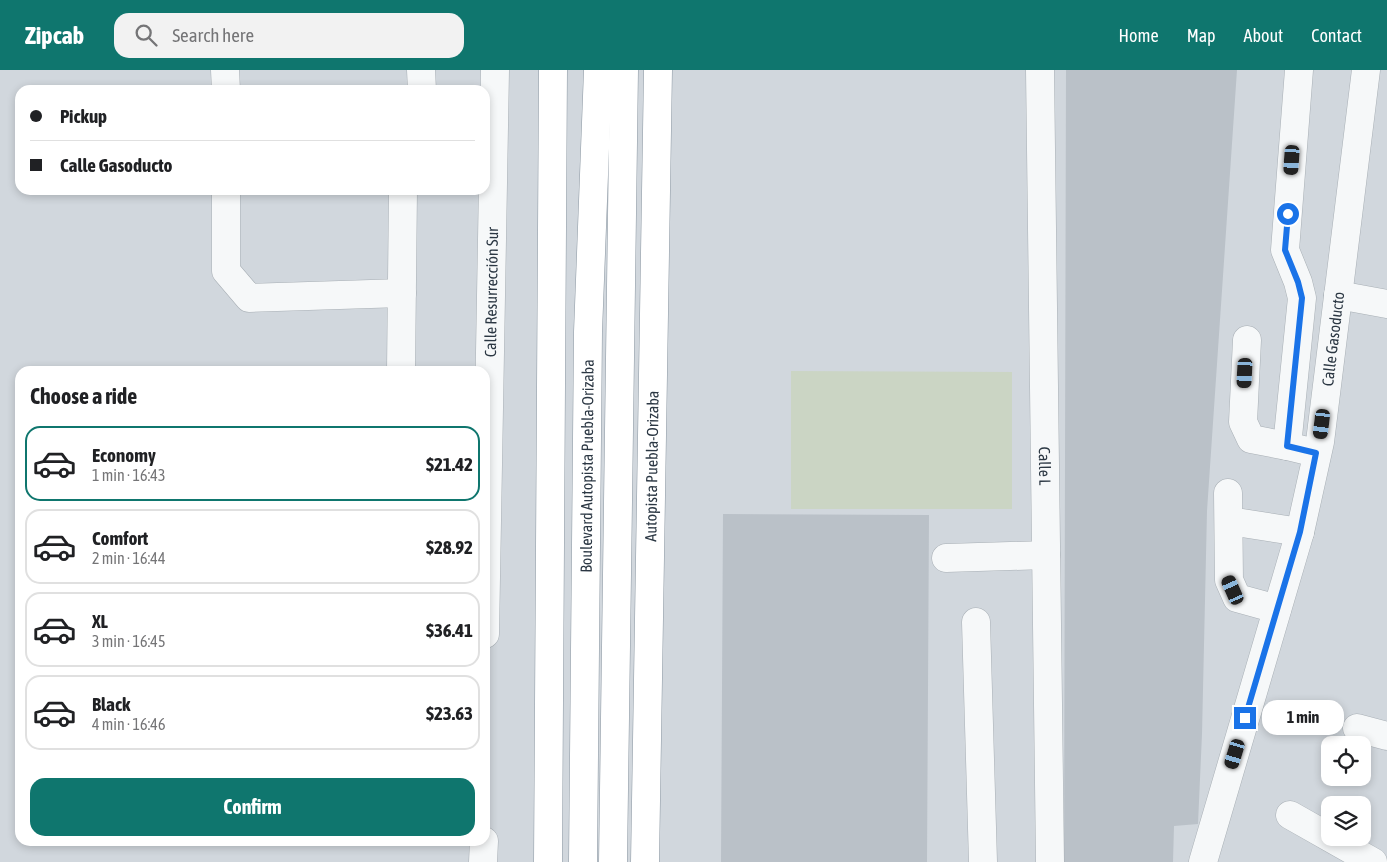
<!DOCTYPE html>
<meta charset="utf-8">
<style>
:root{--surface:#fff;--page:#f2f2f2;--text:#202124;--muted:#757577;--line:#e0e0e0;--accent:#0f766e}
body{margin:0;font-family:"Asap Condensed",sans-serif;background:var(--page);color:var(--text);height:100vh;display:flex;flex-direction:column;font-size:19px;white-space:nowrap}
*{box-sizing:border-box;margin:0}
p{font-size:16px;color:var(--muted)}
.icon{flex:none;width:28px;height:28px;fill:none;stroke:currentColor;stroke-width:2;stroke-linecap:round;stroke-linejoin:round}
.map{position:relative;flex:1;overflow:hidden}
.drawer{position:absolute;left:15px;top:296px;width:475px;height:480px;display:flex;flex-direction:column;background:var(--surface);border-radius:15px;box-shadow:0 2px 8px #0003}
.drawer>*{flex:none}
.top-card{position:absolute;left:15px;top:15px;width:475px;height:110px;border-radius:15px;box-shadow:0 2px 8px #0003;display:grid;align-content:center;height:110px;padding:0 15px;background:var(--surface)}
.controls{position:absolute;left:1321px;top:666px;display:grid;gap:10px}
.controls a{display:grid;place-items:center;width:50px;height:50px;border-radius:10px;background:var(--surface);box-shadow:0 2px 8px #0003;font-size:25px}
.end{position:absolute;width:22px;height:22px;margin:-11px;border:6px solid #1a73e8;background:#fff;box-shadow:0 0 0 2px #fff}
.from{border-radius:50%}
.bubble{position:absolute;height:35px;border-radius:15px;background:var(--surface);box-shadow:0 2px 8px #0003;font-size:16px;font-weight:700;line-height:35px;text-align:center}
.car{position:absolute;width:15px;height:30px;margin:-15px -8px;border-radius:6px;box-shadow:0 0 4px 1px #0007;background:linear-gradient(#222 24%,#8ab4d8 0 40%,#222 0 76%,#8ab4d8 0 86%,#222 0)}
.top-card b{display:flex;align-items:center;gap:18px;height:48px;font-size:19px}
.top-card b+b{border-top:1px solid var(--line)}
.top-card i{width:12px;height:12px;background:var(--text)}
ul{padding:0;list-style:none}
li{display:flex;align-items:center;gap:15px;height:75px;margin:0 10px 8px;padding:0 5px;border:2px solid var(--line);border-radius:15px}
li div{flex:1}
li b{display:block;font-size:19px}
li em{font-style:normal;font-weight:700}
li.active{border-color:var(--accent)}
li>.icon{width:45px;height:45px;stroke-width:1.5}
h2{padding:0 15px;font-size:22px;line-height:60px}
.cta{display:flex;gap:10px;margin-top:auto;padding:10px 15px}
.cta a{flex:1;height:58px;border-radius:15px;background:var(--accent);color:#fff;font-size:20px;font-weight:700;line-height:58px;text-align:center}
header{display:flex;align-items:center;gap:30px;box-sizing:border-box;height:70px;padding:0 25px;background:var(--accent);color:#fff}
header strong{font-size:24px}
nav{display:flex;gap:28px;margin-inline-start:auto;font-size:18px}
.search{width:350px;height:45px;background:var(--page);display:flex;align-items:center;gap:12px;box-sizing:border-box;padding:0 18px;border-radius:15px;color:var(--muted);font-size:19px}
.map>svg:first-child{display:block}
</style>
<header>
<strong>Zipcab</strong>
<div class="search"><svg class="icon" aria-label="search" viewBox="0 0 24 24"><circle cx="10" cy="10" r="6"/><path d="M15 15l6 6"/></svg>Search here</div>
<nav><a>Home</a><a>Map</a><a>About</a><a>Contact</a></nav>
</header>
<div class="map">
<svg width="1387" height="792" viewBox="0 0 1387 792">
<rect width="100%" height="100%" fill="#e3e7eb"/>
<path fill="#d1d7dd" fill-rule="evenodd" d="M0 0H1387V792H0ZM20 20H485V120H20ZM20 301H485V771H20ZM1330 675H1362V708H1330ZM1330 735H1362V768H1330Z"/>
<path fill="#cbd5c4" d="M791 301 1012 302V439H791Z"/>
<path fill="#bac1c8" d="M1066 0H1237L1207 441 1202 664 1198 754 1174 756 1173 792H1064Z
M723 444 929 445 927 792H721Z"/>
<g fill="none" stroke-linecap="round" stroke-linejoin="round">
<defs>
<g id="minor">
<path d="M225 0 226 20"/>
<path d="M421 0 422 20"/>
<path id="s1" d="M1040 0 1050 792"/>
<path d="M1299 0 1285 180 1298 212 1302 228 1287 376 1316 383"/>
<path d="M226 120V201L249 228 402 223"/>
<path d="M1338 225 1387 234"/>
<path d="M1247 270 1243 352 1251 369 1287 376"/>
<path d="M401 301 403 120"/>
<path d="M1228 423 1229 510 1237 528 1277 539"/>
<path d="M1229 451 1300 462"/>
<path d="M946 488 1046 485"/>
<path d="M976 552 983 792"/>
<path id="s2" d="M485 564 495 0"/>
<path d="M1357 658 1387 666"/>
<path d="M1290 745 1373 792"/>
<path d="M483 792 484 771"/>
<path id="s3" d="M1203 792 1300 462 1320 372 1366 0"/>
</g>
<g id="highway">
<path d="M548 792 553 0"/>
<path id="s4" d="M583 792 588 262 598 0"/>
<path d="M613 792 624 0"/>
<path id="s5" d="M645 792 658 0"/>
</g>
</defs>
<use href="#minor" stroke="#a8afb5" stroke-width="29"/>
<use href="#highway" stroke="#8b97a2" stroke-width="29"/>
<use href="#minor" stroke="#f6f8f9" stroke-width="28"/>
<use href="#highway" stroke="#fff" stroke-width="28"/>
</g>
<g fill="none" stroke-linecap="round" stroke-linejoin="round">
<path stroke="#1a73e8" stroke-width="6" d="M1245 648 1300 462 1316 383 1287 376 1302 228 1298 212 1285 180 1288 144"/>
</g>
<g text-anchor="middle" stroke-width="4" stroke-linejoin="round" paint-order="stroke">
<g font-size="16" fill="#2b3743" stroke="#f3f6f8">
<text dy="6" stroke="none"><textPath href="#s2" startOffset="342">Calle Resurrección Sur</textPath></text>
<text dy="6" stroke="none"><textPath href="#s3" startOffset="540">Calle Gasoducto</textPath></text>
<text dy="6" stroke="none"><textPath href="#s4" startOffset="396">Boulevard Autopista Puebla-Orizaba</textPath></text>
<text dy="6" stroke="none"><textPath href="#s5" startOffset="396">Autopista Puebla-Orizaba</textPath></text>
<text dy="6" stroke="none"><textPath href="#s1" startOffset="396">Calle L</textPath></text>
</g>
</g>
</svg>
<div class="controls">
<a><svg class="icon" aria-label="locate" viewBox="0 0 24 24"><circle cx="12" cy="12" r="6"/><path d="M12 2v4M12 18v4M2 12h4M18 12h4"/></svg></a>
<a><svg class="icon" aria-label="layers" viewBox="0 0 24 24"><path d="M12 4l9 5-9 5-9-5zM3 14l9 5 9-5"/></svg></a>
</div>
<i class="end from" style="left:1288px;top:144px"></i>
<i class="end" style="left:1245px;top:648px"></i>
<div class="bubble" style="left:1262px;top:630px;width:82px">1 min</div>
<i class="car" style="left:1292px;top:90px;rotate:184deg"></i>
<i class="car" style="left:1245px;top:303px;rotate:183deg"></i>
<i class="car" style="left:1322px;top:354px;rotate:187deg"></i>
<i class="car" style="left:1233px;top:520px;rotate:336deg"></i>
<i class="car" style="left:1235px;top:684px;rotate:197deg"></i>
<div class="top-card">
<b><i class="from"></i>Pickup</b>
<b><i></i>Calle Gasoducto</b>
</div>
<section class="drawer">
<h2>Choose a ride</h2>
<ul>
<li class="active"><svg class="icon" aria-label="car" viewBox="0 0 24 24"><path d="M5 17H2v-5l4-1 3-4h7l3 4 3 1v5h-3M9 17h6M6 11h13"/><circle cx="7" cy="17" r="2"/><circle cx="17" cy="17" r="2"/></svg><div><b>Economy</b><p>1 min · 16:43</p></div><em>$21.42</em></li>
<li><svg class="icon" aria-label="car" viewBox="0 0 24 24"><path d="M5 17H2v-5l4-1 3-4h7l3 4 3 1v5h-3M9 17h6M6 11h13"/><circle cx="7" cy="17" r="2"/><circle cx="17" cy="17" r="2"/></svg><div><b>Comfort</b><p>2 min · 16:44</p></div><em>$28.92</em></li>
<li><svg class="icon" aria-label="car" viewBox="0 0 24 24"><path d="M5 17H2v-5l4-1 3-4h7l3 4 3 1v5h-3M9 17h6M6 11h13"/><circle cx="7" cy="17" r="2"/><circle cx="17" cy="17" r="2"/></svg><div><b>XL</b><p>3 min · 16:45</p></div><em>$36.41</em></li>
<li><svg class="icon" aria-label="car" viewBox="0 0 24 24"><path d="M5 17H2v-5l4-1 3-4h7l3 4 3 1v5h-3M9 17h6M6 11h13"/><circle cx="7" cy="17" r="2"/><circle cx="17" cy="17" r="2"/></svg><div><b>Black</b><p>4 min · 16:46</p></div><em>$23.63</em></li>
</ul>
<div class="cta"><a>Confirm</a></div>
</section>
</div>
